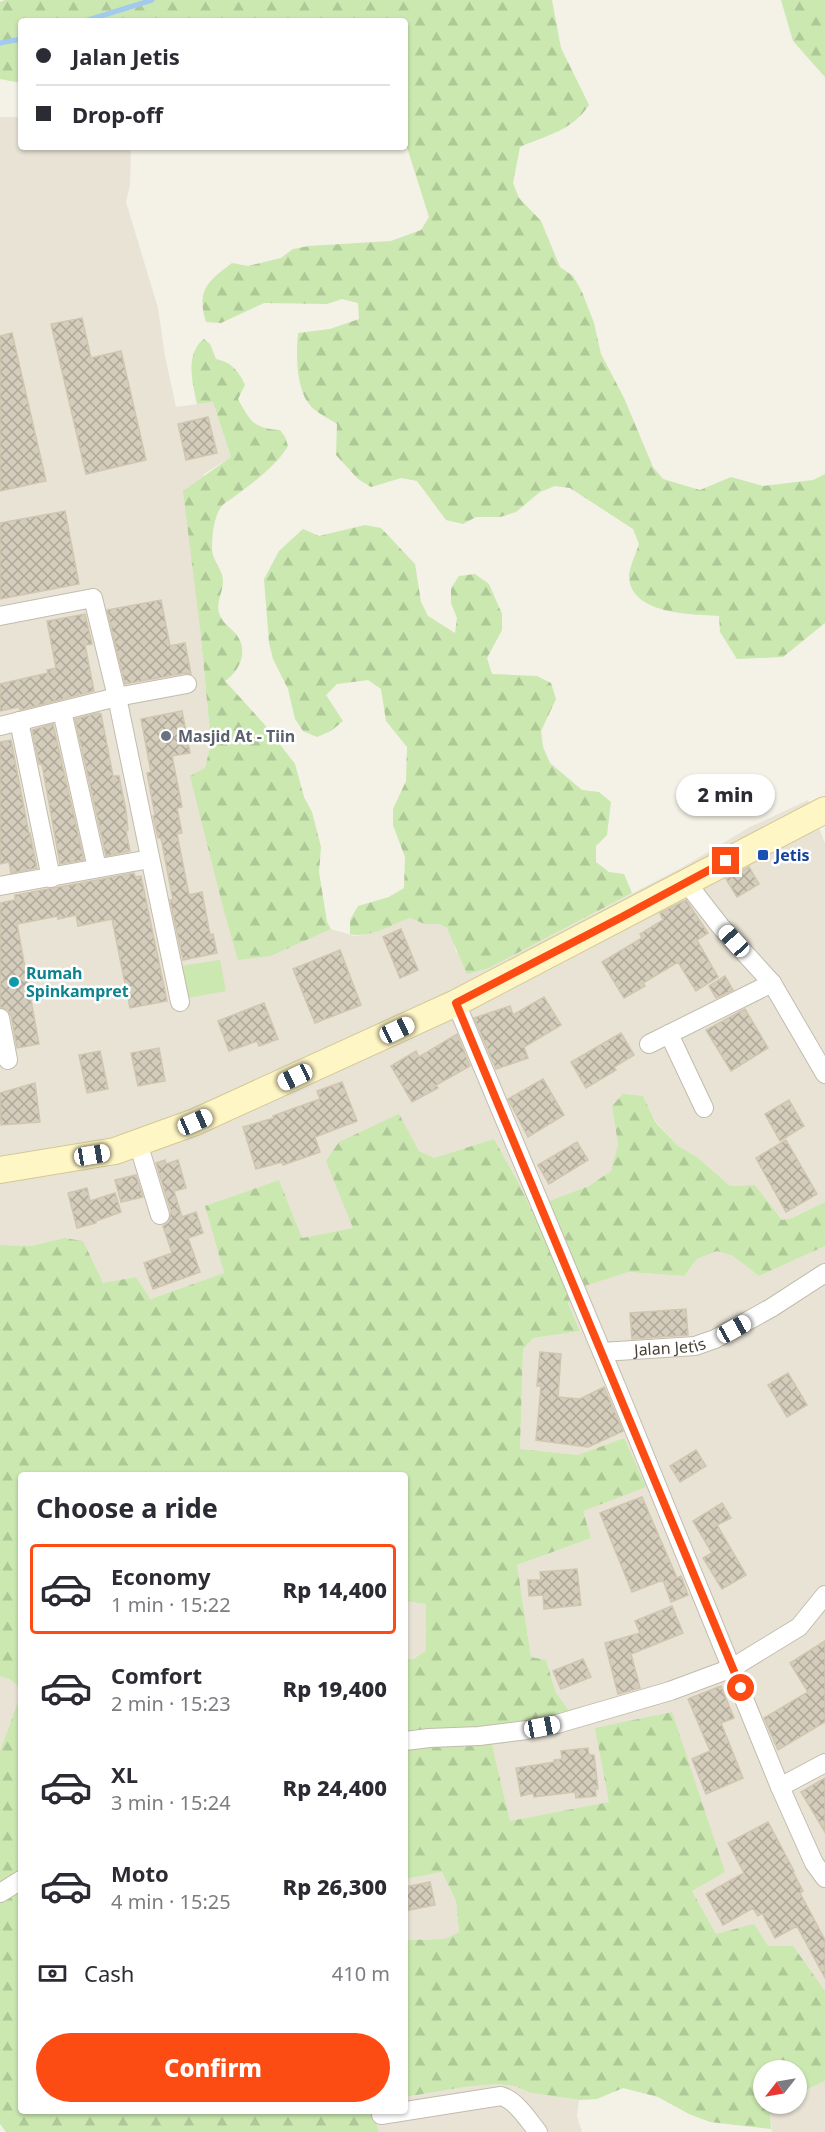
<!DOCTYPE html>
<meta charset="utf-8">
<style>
:root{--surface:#fff;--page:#f7f7f7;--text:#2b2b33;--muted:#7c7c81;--line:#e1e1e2;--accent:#fd4b14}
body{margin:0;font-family:"Noto Sans",sans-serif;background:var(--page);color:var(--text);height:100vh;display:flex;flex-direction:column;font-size:22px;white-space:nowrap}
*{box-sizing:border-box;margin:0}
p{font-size:20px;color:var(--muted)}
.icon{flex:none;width:33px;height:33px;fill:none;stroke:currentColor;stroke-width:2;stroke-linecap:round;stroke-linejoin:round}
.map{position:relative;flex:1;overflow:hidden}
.details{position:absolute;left:18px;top:1472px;width:390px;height:642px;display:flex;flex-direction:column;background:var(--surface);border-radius:6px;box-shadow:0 2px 4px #0004}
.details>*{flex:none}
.top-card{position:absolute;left:18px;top:18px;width:390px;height:132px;border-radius:6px;box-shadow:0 2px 4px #0004;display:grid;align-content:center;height:132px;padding:0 18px;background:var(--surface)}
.needle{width:39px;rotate:239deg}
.controls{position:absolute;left:753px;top:2060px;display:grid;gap:12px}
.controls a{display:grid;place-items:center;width:54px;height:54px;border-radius:50%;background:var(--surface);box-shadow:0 2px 4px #0004;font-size:30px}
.end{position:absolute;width:27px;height:27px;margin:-14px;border:8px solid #fd4b14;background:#fff;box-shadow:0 0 0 3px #fff}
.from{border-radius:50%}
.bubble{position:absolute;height:42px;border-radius:21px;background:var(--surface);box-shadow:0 2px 4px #0004;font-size:20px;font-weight:800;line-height:42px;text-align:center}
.car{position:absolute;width:18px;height:36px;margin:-18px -9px;border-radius:8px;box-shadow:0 0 4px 2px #0007;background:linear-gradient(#fff 24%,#345 0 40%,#fff 0 76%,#345 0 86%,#fff 0)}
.top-card b{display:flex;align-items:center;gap:21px;height:57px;font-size:22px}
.top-card b+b{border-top:2px solid var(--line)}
.top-card i{width:15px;height:15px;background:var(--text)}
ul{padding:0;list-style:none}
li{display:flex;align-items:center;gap:18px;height:90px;margin:0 12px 9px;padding:0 6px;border:3px solid transparent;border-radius:6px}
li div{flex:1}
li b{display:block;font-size:22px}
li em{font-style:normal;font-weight:800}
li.current{border-color:var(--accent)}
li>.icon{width:54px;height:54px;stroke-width:1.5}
h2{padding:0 18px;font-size:27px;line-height:72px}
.pay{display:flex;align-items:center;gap:15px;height:66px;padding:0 18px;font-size:22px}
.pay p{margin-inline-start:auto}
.action{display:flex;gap:12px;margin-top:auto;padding:12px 18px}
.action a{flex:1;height:69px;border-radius:36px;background:var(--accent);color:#fff;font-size:24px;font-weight:800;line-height:69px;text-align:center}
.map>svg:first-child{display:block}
</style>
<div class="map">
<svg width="825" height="2132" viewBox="0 0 825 2132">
<defs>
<pattern id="forest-firs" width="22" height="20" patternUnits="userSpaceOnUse" patternTransform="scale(1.5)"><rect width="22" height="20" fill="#cae8af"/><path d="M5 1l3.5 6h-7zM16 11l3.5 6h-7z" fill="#afc897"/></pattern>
<pattern id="building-cross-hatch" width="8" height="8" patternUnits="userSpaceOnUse" patternTransform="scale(1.5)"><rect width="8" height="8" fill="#d5cdbc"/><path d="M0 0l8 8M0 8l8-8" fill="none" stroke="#afa89a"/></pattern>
</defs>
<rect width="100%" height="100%" fill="#f4f1e7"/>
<path fill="#e8e3d5" d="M0 117H21V147H131L130 185 126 202 158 308 165 356 176 407 213 402 231 457 204 474 200 628 211 743 205 768 271 956 331 929 355 936 363 935 410 918 425 924H439L447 928 452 935 456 952 489 968 681 868 750 827 808 800 825 843V1202L792 1218 782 1220 755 1185 730 1186 697 1157 678 1146 656 1122 643 1096 612 1106 618 1144 611 1171 589 1186 530 1208 523 1191 494 1139 434 1158 419 1151 354 1228 302 1238 279 1180 205 1206 224 1273 149 1299 136 1277 104 1283 64 1238 31 1246 0 1245Z
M825 1246V1991L793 1947 768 1946 716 1934 692 1891 725 1871 610 1802 510 1821 492 1745 538 1737 562 1730 556 1693 546 1660 531 1657 517 1565 591 1538 582 1511 624 1438 578 1455 520 1449 523 1349 533 1338 580 1331 568 1303 584 1286 628 1272 684 1276 697 1259 717 1251 733 1256 759 1276Z
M405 1601 426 1604V1652L412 1659H405Z
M0 1676 15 1682 20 1688V1696L0 1751Z
M442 1872 456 1901 459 1933 445 1939 408 1940 405 1933V1879Z
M825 2081V2132H772L770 2114 781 2103H796L797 2091 808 2089Z
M498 2084 515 2086 531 2093 579 2100 577 2116 582 2132H379L374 2117 405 2110V2097L464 2087Z"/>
<path fill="#cae8af" d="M220 960 226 991 187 998 181 966Z"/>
<path fill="url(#forest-firs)" d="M5 0H552L561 48 589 105C572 131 547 135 520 147L513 183 519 198 541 221 560 267 573 276 582 292 594 323 601 354 624 398 653 467 663 479 700 490 731 477 763 486 813 480 825 474V623L783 657 737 659 720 632 719 616C692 614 629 615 629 575 630 566 636 553 639 544L633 529 570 488 555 486 540 492 516 512 500 517H476L463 524 446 520 417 481 401 478 371 487 358 479 336 455 337 424C328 418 315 412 309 404 296 388 296 353 298 333L330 329 359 319 358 303 342 299 327 304 264 303 221 323 206 322C196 290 208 281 232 263L248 266 281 258 293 249 309 246 391 241 421 230 429 217 405 141V21H21V83L0 79V2Z
M781 0H825V77L793 41Z
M204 339 210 344 216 359C231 362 239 371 245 385L238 399C250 421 254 429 280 430L285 437 288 446C279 463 252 484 235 496 230 500 225 502 221 507 214 517 212 535 212 547 211 560 223 569 223 581 223 592 216 602 219 613 222 623 230 627 236 634 249 650 240 671 225 681L265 725 295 764 304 797 312 812 321 847 319 872 327 922 331 929 271 956 238 960 224 911 190 776 205 768 211 743 200 628 183 491 231 457 213 402 197 404C193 384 184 354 204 339Z
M365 525 381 528 415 564 421 602 428 616 455 633 457 618 451 603V588L459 576 475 574 489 584 502 614V630L487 658 492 674 537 676 551 683 556 699 541 731 543 747 550 763 582 790 599 792 611 802 607 835 596 846V862L609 872 624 874 632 893 489 968 467 974 447 928 439 924H425L410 918C392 924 369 939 350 934V920L358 906 389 897 404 888 405 857 393 825V809L406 781 407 747 386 721 381 689 368 680 337 684 326 695 343 721 331 731 317 737 303 731 295 719 288 689 273 659 269 643 264 579 279 551 303 529 319 536Z
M623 1094 643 1096 656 1123 678 1146 697 1157 730 1186 755 1185 782 1220 792 1218 825 1202V1246L759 1276 733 1256 717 1251 697 1259 684 1276 628 1272 585 1286 568 1303 580 1331 533 1338 523 1349 520 1449 578 1455 624 1438 646 1487 583 1511 591 1538 517 1565 531 1657 546 1660 556 1693 569 1711 562 1730 539 1737 492 1745 510 1821 609 1802 595 1728 672 1712 725 1872 692 1891 716 1934 754 1924 768 1946H793L825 1991V2081L808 2089 797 2091 796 2070H764V2103H781L770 2114 771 2129 710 2122 689 2114 658 2097 623 2088 597 2099 580 2100 531 2093 515 2086 498 2084 464 2087 405 2097V1933L408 1940 445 1939 459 1932 456 1901 442 1872 405 1879V1659H413L426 1651V1604L405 1601V1474H21V2110L375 2111 374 2117 379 2132H6L0 2124V1751L20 1696C20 1682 11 1680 0 1676V1245L31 1246 64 1238 83 1241 103 1283 136 1277 150 1299 224 1273 205 1206 279 1180 302 1238 353 1228 326 1161 339 1142 399 1114 419 1151 434 1158 494 1139 523 1191 530 1208 589 1186 611 1171 618 1144 612 1106Z"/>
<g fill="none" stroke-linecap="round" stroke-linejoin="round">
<path stroke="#a2caf1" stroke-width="5" d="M85 21 152 0
M0 43 21 39"/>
</g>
<path fill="url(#building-cross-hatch)" stroke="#d0c6af" stroke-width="1.5" d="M82 318 91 358 121 351 146 460 86 474 51 324Z
M12 333 46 481 0 491V336Z
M208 417 217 453 186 460 178 424Z
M65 511 79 584 0 599V523Z
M161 600 170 646 185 643 191 674 185 673 125 684 107 610Z
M85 614 92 644 85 645 94 691 20 710 19 707 0 711V684L48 673 47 670 56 668 47 621Z
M182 711 190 753 172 756 182 807 177 808 182 833 177 834 189 895 202 892 210 935 213 934 217 953 183 960 170 900H173L161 838H158L153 816 155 815 147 773 151 772 141 719Z
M98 713 101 714 113 776H119L126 811 128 830 126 831 130 851 106 856 75 719Z
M53 724 84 860 60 864 42 764H39L32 730Z
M11 740 29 834 30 833 37 868 11 873 9 862 0 864V742Z
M749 867 759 884 737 897 726 879Z
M134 873 135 877 141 876 167 1001 130 1008 112 919 78 926 76 915 58 919V916L17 924 39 1044 17 1048 11 1015 8 1010 0 1007V903L15 900V895Z
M686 900 708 933 697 940 718 977 696 991 678 962 643 983 645 986 624 998 602 962 642 938 640 934 663 920 660 913Z
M401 929 418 970 400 978 383 937Z
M340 950 361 1005 315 1023 293 969Z
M725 976 733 990 716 998 709 986Z
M544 997 561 1025 524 1047 528 1058 496 1069 474 1018 510 1006 513 1015Z
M264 1003 278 1039 259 1046 257 1041 229 1051 218 1021Z
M745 1009 768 1048 731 1071 706 1030Z
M621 1033 634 1055 614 1067 616 1070 586 1088 571 1062Z
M457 1034 470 1066 436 1085 438 1088 412 1102 391 1066 416 1051 419 1057Z
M159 1048 165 1081 138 1086 131 1053Z
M100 1051 108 1089 87 1093 79 1055Z
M543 1079 564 1115 528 1137 508 1099Z
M342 1082 357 1121 315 1137 320 1152 283 1165 282 1162 256 1169 243 1127 274 1118 273 1116 320 1099 317 1091Z
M35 1083 40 1122 1 1125 0 1093Z
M789 1100 804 1126 780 1141 765 1114Z
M786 1140 817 1194 786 1212 756 1158Z
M577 1142 588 1160 549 1184 538 1165Z
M165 1160 166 1164 178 1160 186 1188 174 1191 182 1217 196 1212 203 1233 188 1238 200 1272 153 1289 144 1263 172 1253 163 1226 169 1222 171 1212 156 1163Z
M136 1175 143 1197 121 1202 115 1180Z
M87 1188 90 1201 115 1193 121 1212 96 1221V1223L77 1228 68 1193Z
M686 1309 688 1335 632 1339 630 1313Z
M540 1352 561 1354 558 1397 580 1399 604 1387 623 1431 588 1447 536 1440 541 1386H537Z
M788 1373 807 1405 787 1417 768 1385Z
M696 1450 706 1466 680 1482 670 1466Z
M642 1497 677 1578 681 1576 688 1595 671 1602 663 1580 632 1592 600 1513Z
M722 1503 731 1518 717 1525 746 1575 722 1589 703 1558 712 1553 693 1521Z
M577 1569 581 1605 544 1609 543 1595 529 1596 528 1580H541L540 1572Z
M672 1606 683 1633 631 1654 640 1688 618 1694 605 1643 640 1633 635 1621Z
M825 1641V1722L778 1750 764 1718 808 1692 790 1663Z
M583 1659 591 1677 561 1689 553 1671Z
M721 1686 734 1718 721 1723 743 1778 706 1794 692 1759 710 1751 688 1699Z
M588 1748 589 1755H594L598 1789H595L596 1796 576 1798 575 1792 534 1797 533 1793 521 1796 516 1768 555 1762 554 1760 562 1759 561 1751Z
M825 1778V1832L801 1792Z
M768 1822 794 1871 793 1872 803 1891 800 1893 825 1940V1978L797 1926 775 1938 762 1913 758 1916 753 1908 723 1925 706 1894 744 1873 728 1843Z
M430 1882 435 1905 409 1910 405 1887Z"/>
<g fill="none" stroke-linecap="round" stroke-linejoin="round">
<defs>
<g id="street">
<path d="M0 616 93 598 117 697 180 1002"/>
<path d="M62 711 97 868"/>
<path d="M19 721 51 878"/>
<path d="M0 726 117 697 187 684"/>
<path d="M686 882 721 927 772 983 825 1074"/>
<path d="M0 886 150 859"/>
<path d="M456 1003 622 1400 780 1787 814 1863 825 1878"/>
<path d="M0 1018 8 1060"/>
<path d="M669 1034 704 1108"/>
<path d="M649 1044 772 983"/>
<path d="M138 1143 160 1215"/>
<path id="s1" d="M602 1352 695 1346 715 1339 771 1308 825 1273"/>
<path d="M405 1741 429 1738 479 1736 527 1730 557 1724 670 1691 732 1668 799 1627 825 1595"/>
<path d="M780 1787 825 1763"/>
<path d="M0 1893 21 1880"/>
<path d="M381 2115 501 2096C517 2101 528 2120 538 2132"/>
</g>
<path id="secondary" d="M0 1170 115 1151 195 1122 456 1003 825 810"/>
</defs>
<use href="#street" stroke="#c2bcac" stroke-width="20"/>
<use href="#secondary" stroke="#d4c996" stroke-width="28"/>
<use href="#street" stroke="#fff" stroke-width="18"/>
<use href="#secondary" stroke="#fff6c5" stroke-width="26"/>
</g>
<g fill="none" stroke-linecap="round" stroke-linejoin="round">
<path stroke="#fd4b14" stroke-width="8" d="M726 861 622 917 456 1003 741 1688"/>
</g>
<circle fill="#6b7280" stroke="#fff" stroke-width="2" cx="166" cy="736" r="6"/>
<rect fill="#1a4fb4" stroke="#fff" stroke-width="2" x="757" y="849" width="12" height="12" rx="3"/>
<circle fill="#0f9aa8" stroke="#fff" stroke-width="2" cx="14" cy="982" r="6"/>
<g text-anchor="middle" stroke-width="5" stroke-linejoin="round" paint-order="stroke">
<g font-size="16" font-weight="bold" fill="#5b616d" stroke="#fff" text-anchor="start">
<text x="178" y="742">Masjid At - Tiin</text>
</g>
<g font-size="16" font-weight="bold" fill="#164399" stroke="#fff" text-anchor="start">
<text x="775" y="861">Jetis</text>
</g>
<g font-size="16" font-weight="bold" fill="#0d838f" stroke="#fff" text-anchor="start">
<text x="26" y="979">Rumah<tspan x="26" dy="18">Spinkampret</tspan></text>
</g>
<g font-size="16" fill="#474136" stroke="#fff">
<text dy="6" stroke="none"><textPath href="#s1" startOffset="68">Jalan Jetis</textPath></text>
</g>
</g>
</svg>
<div class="controls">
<a><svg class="needle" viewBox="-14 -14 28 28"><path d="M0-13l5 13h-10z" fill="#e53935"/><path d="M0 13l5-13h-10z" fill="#7c7c81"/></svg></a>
</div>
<i class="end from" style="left:741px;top:1688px"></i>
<i class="end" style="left:726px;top:861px"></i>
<div class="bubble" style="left:676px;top:774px;width:99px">2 min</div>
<i class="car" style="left:734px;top:941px;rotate:318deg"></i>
<i class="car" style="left:397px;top:1030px;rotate:65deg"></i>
<i class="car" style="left:295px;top:1077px;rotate:245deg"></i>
<i class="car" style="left:195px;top:1122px;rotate:66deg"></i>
<i class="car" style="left:92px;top:1155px;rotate:80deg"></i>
<i class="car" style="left:734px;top:1329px;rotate:61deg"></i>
<i class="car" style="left:542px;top:1727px;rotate:79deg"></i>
<div class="top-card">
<b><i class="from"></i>Jalan Jetis</b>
<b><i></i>Drop-off</b>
</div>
<section class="details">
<h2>Choose a ride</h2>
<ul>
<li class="current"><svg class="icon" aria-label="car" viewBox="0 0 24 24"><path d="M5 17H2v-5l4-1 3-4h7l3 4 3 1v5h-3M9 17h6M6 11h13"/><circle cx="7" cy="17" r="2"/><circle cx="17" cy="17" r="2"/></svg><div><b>Economy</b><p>1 min · 15:22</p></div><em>Rp 14,400</em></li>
<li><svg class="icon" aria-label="car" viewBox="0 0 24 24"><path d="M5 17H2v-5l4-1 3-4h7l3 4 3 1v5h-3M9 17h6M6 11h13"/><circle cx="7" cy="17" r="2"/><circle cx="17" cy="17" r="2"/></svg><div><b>Comfort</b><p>2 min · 15:23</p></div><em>Rp 19,400</em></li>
<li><svg class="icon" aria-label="car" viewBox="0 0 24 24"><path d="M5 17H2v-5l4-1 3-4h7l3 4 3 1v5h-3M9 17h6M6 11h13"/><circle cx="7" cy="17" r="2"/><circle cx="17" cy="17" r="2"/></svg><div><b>XL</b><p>3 min · 15:24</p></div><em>Rp 24,400</em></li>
<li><svg class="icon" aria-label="car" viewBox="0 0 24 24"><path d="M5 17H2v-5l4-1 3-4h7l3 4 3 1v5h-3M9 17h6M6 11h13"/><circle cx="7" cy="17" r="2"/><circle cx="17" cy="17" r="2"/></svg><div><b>Moto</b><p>4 min · 15:25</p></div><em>Rp 26,300</em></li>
</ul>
<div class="pay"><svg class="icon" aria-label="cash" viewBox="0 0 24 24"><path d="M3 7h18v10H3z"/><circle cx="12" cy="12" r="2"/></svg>Cash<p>410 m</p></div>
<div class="action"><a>Confirm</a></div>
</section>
</div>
